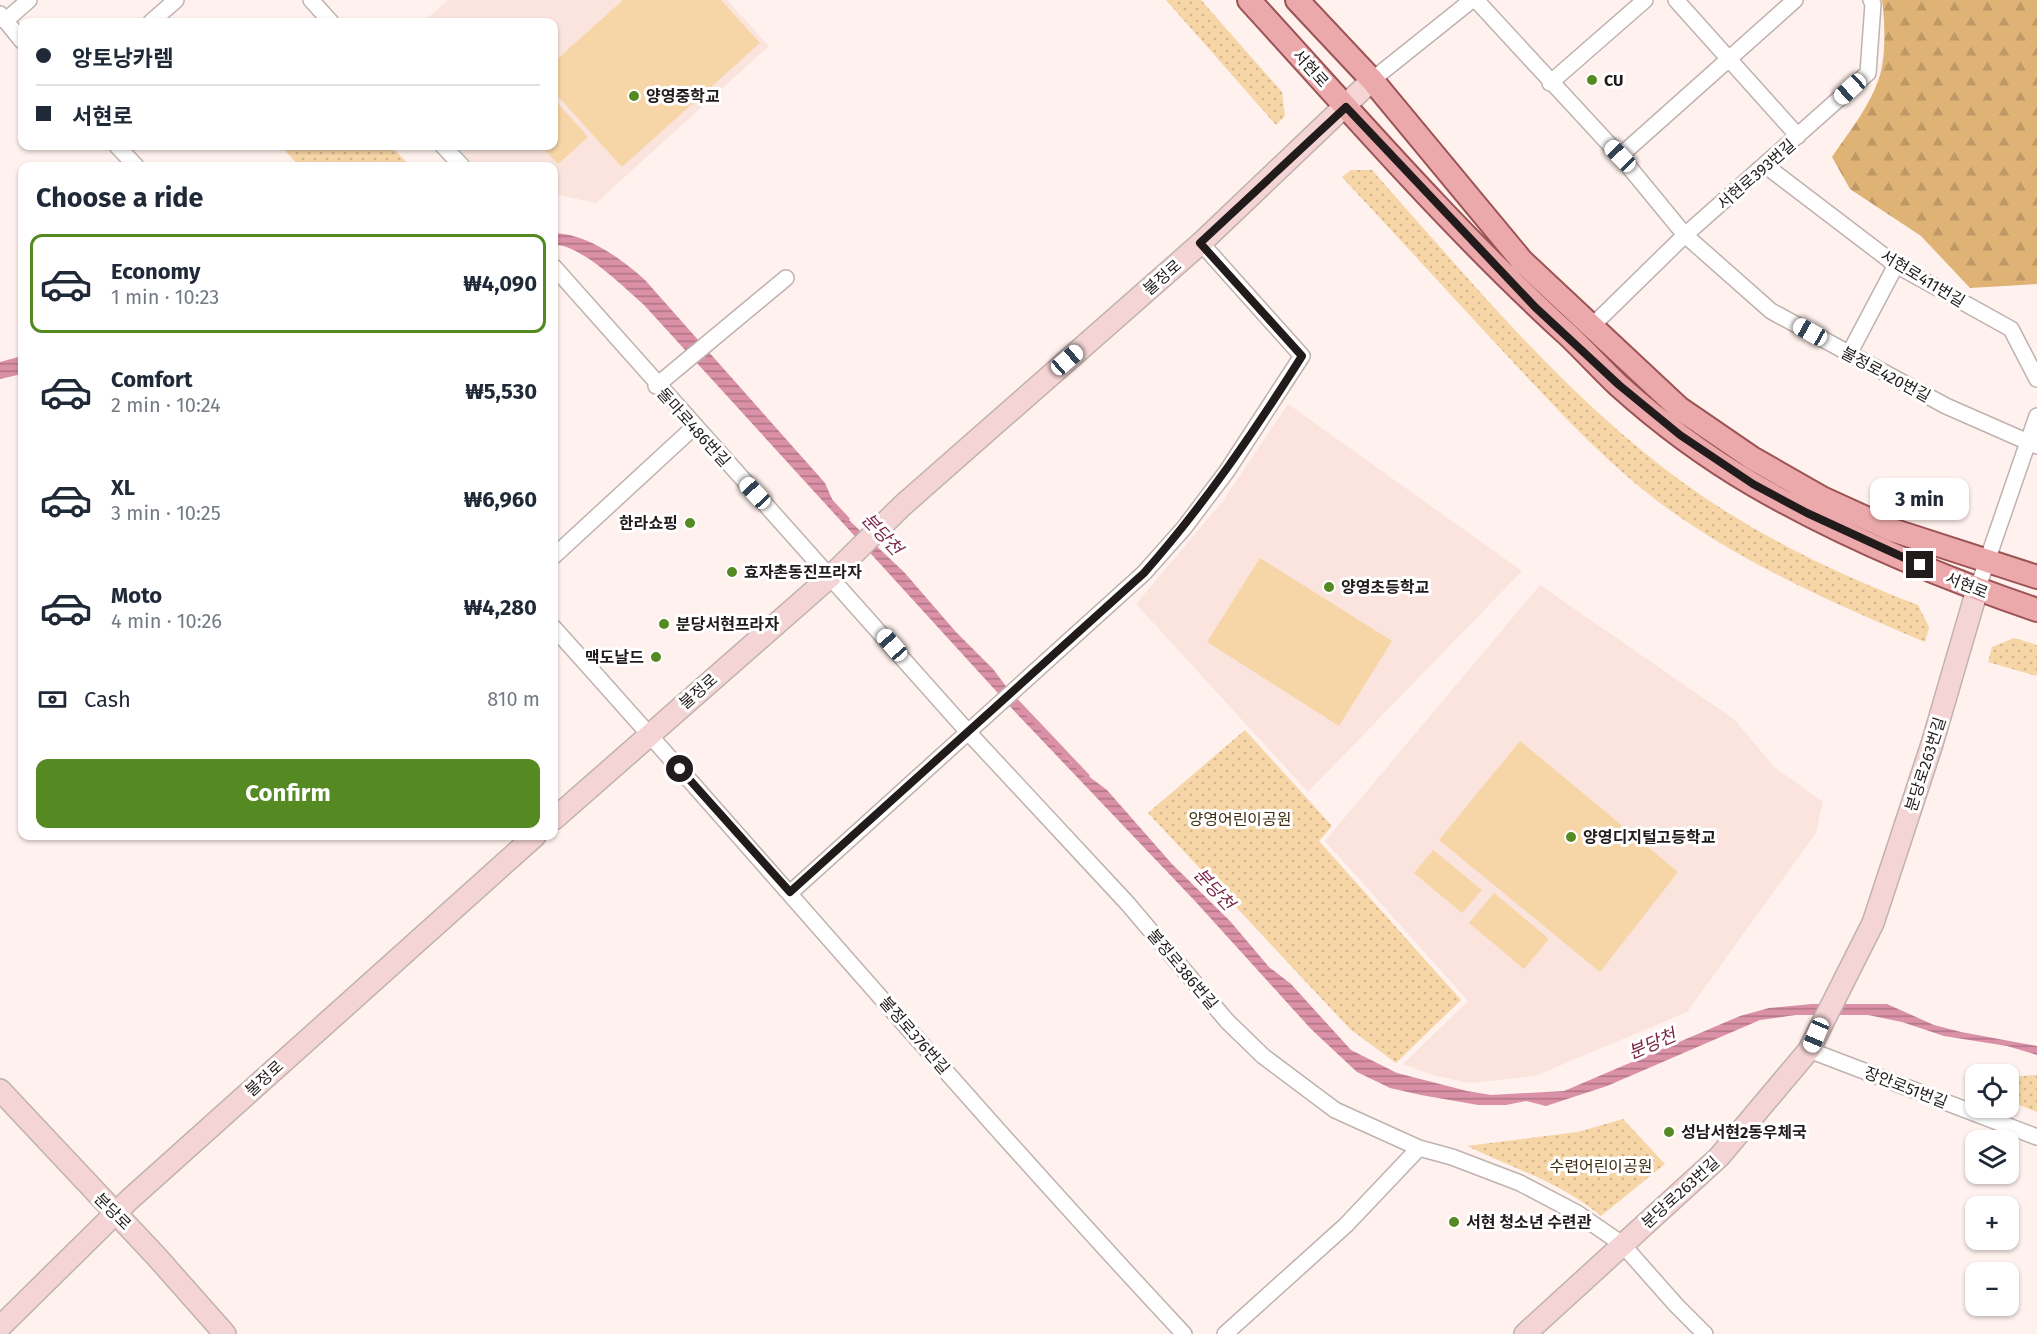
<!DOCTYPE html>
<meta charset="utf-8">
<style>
:root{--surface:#fff;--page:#f6f6f7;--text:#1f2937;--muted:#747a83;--line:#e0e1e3;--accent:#558922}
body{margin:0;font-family:"Fira Sans","Noto Sans KR",sans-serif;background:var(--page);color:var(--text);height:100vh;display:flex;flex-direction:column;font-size:22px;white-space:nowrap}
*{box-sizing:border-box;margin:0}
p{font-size:20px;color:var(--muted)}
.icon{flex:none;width:33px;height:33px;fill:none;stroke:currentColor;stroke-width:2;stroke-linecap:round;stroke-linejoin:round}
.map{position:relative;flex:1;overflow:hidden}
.side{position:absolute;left:18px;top:162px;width:540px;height:678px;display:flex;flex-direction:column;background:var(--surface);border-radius:12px;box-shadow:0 2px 4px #0004}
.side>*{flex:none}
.guide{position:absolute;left:18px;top:18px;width:540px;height:132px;border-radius:12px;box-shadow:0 2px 4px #0004;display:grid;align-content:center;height:132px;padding:0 18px;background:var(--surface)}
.buttons{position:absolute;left:1965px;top:1064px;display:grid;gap:12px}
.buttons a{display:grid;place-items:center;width:54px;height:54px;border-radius:12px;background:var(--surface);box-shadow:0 2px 4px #0004;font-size:30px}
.end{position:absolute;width:27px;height:27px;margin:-14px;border:8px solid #211c1b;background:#fff;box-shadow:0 0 0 3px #fff}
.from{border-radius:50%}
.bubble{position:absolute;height:42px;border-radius:12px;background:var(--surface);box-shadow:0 2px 4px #0004;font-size:20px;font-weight:700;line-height:42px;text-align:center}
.car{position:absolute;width:18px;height:36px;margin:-18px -9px;border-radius:8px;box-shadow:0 0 4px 2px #0007;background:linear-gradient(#fff 24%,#345 0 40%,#fff 0 76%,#345 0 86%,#fff 0)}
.guide b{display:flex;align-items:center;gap:21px;height:57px;font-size:22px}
.guide b+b{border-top:2px solid var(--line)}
.guide i{width:15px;height:15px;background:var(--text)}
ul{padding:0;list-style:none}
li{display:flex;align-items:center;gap:18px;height:99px;margin:0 12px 9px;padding:0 6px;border:3px solid transparent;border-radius:12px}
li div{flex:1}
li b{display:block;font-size:22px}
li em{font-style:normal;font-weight:700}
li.selected{border-color:var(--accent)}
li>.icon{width:54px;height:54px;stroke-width:1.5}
h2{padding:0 18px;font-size:27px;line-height:72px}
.pay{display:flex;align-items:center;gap:15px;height:66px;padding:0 18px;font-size:22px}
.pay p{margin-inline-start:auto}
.action{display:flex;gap:12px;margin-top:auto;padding:12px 18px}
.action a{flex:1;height:69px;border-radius:12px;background:var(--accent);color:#fff;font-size:24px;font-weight:700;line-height:69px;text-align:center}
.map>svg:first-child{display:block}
</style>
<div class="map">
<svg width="2037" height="1334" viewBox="0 0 2037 1334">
<defs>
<pattern id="green-dots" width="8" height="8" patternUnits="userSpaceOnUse" patternTransform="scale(1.5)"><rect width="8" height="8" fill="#f6d5a7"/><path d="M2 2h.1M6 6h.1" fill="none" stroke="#d3b68f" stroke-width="1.8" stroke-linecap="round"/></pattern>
<pattern id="forest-firs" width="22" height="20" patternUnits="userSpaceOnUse" patternTransform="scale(1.5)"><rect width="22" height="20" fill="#deb375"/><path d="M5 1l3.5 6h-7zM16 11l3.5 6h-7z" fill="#be9965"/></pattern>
<pattern id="water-rules" width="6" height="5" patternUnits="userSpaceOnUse" patternTransform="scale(1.5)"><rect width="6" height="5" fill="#da90a6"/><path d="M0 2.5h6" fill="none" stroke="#b07586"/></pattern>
</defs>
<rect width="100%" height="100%" fill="#fff1ed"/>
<path fill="#fae4dd" d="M448 0H727L769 46 596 203 554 194V166H475L456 146H554V22H423Z
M1288 404 1522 571 1308 792 1136 604 1222 502Z
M1540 585 1735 720 1774 767 1823 802 1816 833 1687 1012 1535 1076 1470 1083 1432 1075 1403 1064 1468 1001 1325 841Z"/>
<path fill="url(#green-dots)" d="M1166 0H1201L1282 92 1285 116 1276 125Z
M281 146H391L410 166H299Z
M1351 170H1372C1470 280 1565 397 1685 484 1756 535 1837 574 1918 605L1929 627 1925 642C1834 604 1740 562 1660 503 1601 458 1550 402 1500 348 1447 291 1395 234 1342 177Z
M2014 638 2037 645V676L1988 662 1992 647Z
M1245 730 1332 826 1319 841 1461 1000 1396 1063 1350 1029 1148 813Z
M2037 1075V1112L2009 1101V1077Z
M1623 1119 1665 1164 1601 1216C1562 1183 1512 1168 1467 1146L1578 1132Z"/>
<path fill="url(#forest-firs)" d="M1882 0H2037V284L1970 288 1921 236 1850 189 1832 157C1849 132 1871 105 1880 75 1886 55 1885 21 1882 0Z"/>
<path fill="#f6d5a7" d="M623 0H721L760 43 622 167 554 92V62Z
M554 99 588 137 558 164 541 146H554Z
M1260 558 1392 641 1339 726 1207 642Z
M1520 741 1678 872 1600 972 1439 840Z
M1433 850 1482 890 1462 913 1414 873Z
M1494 893 1549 939 1524 969 1469 923Z"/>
<path fill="url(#water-rules)" d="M554 233C587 234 621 258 645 280L825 483 836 508 904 572 956 632 993 669 1024 710 1071 763 1107 790 1172 864 1230 921 1269 967 1291 984 1351 1050 1397 1073 1467 1091 1491 1095 1564 1091 1740 1016 1769 1008 1812 1004H1887L1934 1025 1961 1032 2037 1046V1055L2007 1046 1944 1036 1902 1022 1868 1015H1796L1760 1020 1607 1086 1546 1106 1526 1101 1506 1105H1478L1421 1095 1390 1088 1357 1072 1311 1029 1194 900 1017 714 644 305C625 288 579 243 554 245Z
M22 356V374L0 379V362Z"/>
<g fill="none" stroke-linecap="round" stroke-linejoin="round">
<path stroke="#da90a6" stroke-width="5" d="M831 502 847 519
M1017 702 1087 776"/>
<defs>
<path id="street" d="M311 0 331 22
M1476 0 1620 156 1685 235 1771 311 1946 406 2037 446
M1676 0 1798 136
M0 14 22 41
M5 21 29 0
M151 22 176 0
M1372 80 1472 0
M1550 83 1645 0
M117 146 136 166
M443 146 462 166
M1620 156 1795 0
M1766 166 1896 265 2011 329 2037 379
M554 267 968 732 1128 904 1227 1021 1263 1056 1335 1110 1419 1148 1452 1157 1520 1183 1577 1213 1622 1244 1676 1305 1705 1334
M1591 327 1685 235 1868 73 1873 4 1871 0
M1849 354 1896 265
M656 386 786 278
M554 556 694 427
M1977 590 2037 416
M554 628C765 862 968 1103 1184 1334
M790 893 1144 573 1184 528 1227 471 1302 356 1201 243
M1809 1050 2037 1137
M1225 1334 1346 1225 1419 1148"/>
<path id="secondary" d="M554 819 831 576 903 505 1201 243 1372 80
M0 1090 156 1256 225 1334
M0 1327 129 1200 535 836
M1525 1334 1719 1157 1809 1050 1873 923 1932 744 1977 590"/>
<path id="primary" d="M1249 0C1353 114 1454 231 1568 335 1585 351 1601 369 1618 385 1659 422 1706 457 1754 485 1842 536 1940 577 2037 610
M1297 0 1372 80 1522 261 1679 408 1752 458 1822 498 1892 530 2037 577"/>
</defs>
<use href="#street" stroke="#bfb2af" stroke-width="18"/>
<use href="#secondary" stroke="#bfb2af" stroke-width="24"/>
<use href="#primary" stroke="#9c5355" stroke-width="26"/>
<use href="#street" stroke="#fff" stroke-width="15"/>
<use href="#secondary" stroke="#f5d4d5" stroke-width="21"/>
<use href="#primary" stroke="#eba9ac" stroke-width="22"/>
</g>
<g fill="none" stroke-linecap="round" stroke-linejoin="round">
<path stroke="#211c1b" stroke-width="8" d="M680 769 790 892 1144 573C1204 505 1254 432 1302 356L1200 243 1346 107 1535 307 1619 385 1680 435 1753 484 1807 513 1920 565"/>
</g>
<g fill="#558922" stroke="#fff" stroke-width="2">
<circle cx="1592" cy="80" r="6"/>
<circle cx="634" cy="96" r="6"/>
<circle cx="690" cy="523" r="6"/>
<circle cx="732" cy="572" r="6"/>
<circle cx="1329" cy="587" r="6"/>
<circle cx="664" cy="624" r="6"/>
<circle cx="656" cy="657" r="6"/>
<circle cx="1571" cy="837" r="6"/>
<circle cx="1669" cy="1132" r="6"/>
<circle cx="1454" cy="1222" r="6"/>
</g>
<g text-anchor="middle" stroke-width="6" stroke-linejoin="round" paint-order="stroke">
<g font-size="16" fill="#211c1b" stroke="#fff">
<text transform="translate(1311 68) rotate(48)" y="6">서현로</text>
<text transform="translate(1756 174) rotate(-41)" y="6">서현로393번길</text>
<text transform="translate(1162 277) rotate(-41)" y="6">불정로</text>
<text transform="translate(1923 278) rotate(31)" y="6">서현로411번길</text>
<text transform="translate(1886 374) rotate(28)" y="6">불정로420번길</text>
<text transform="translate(694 427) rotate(48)" y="6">돌마로486번길</text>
<text transform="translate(1967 585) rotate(22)" y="6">서현로</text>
<text transform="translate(698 691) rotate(-41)" y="6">불정로</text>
<text transform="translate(1925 764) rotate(-72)" y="6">분당로263번길</text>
<text transform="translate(1183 969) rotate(50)" y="6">불정로386번길</text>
<text transform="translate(915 1035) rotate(49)" y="6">불정로376번길</text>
<text transform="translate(264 1078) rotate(-42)" y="6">불정로</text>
<text transform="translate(1906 1087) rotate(21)" y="6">장안로51번길</text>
<text transform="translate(1680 1192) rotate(-42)" y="6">분당로263번길</text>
<text transform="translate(113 1211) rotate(45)" y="6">분당로</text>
</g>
<g font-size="16" font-weight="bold" fill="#211c1b" stroke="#fff" text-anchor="start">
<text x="1604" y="86">CU</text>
<text x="646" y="102">양영중학교</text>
<text x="678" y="529" text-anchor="end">한라쇼핑</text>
<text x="744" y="578">효자촌동진프라자</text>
<text x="1341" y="593">양영초등학교</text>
<text x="676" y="630">분당서현프라자</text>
<text x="644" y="663" text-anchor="end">맥도날드</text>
<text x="1583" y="843">양영디지털고등학교</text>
<text x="1681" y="1138">성남서현2동우체국</text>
<text x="1466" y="1228">서현 청소년 수련관</text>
</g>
<g font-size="16" fill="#3e2c10" stroke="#fff">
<text x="1240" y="825">양영어린이공원</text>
<text x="1601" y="1172">수련어린이공원</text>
</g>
<g font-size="18" font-style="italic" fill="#7a2446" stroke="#fff">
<text transform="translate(882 534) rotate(47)" y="6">분당천</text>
<text transform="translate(1214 889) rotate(47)" y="6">분당천</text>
<text transform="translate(1652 1044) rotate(-23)" y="6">분당천</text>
</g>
</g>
</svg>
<div class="buttons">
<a><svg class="icon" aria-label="locate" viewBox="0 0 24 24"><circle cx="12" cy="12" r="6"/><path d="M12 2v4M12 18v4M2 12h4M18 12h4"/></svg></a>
<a><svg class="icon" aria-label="layers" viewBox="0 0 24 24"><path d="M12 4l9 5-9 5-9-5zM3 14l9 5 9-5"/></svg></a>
<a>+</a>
<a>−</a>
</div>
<i class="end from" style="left:680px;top:769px"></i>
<i class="end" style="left:1920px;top:565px"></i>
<div class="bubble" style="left:1870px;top:478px;width:99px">3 min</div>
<i class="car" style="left:1850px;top:89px;rotate:228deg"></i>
<i class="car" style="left:1620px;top:156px;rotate:316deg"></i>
<i class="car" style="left:1810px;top:332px;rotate:299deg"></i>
<i class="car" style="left:1067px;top:360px;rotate:49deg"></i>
<i class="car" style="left:755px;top:493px;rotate:317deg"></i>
<i class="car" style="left:892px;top:645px;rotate:319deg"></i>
<i class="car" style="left:1816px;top:1035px;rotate:203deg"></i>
<div class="guide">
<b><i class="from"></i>앙토낭카렘</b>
<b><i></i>서현로</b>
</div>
<section class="side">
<h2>Choose a ride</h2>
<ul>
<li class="selected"><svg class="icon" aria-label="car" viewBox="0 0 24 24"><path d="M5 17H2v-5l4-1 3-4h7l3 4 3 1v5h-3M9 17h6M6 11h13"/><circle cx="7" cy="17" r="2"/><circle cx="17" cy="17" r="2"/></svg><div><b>Economy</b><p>1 min · 10:23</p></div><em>₩4,090</em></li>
<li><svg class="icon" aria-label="car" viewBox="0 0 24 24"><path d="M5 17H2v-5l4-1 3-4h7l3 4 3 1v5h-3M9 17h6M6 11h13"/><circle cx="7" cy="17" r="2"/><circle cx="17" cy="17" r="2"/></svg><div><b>Comfort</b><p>2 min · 10:24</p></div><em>₩5,530</em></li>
<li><svg class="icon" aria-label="car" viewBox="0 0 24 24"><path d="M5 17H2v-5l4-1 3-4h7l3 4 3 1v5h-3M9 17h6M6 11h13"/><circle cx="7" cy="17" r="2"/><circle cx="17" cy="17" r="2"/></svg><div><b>XL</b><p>3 min · 10:25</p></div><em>₩6,960</em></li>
<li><svg class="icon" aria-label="car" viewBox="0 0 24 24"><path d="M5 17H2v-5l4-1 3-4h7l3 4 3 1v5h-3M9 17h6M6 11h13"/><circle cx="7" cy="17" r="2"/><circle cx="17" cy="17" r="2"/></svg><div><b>Moto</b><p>4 min · 10:26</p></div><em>₩4,280</em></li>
</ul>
<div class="pay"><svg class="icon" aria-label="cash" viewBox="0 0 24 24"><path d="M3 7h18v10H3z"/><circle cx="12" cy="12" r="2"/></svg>Cash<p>810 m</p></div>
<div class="action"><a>Confirm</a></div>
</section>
</div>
